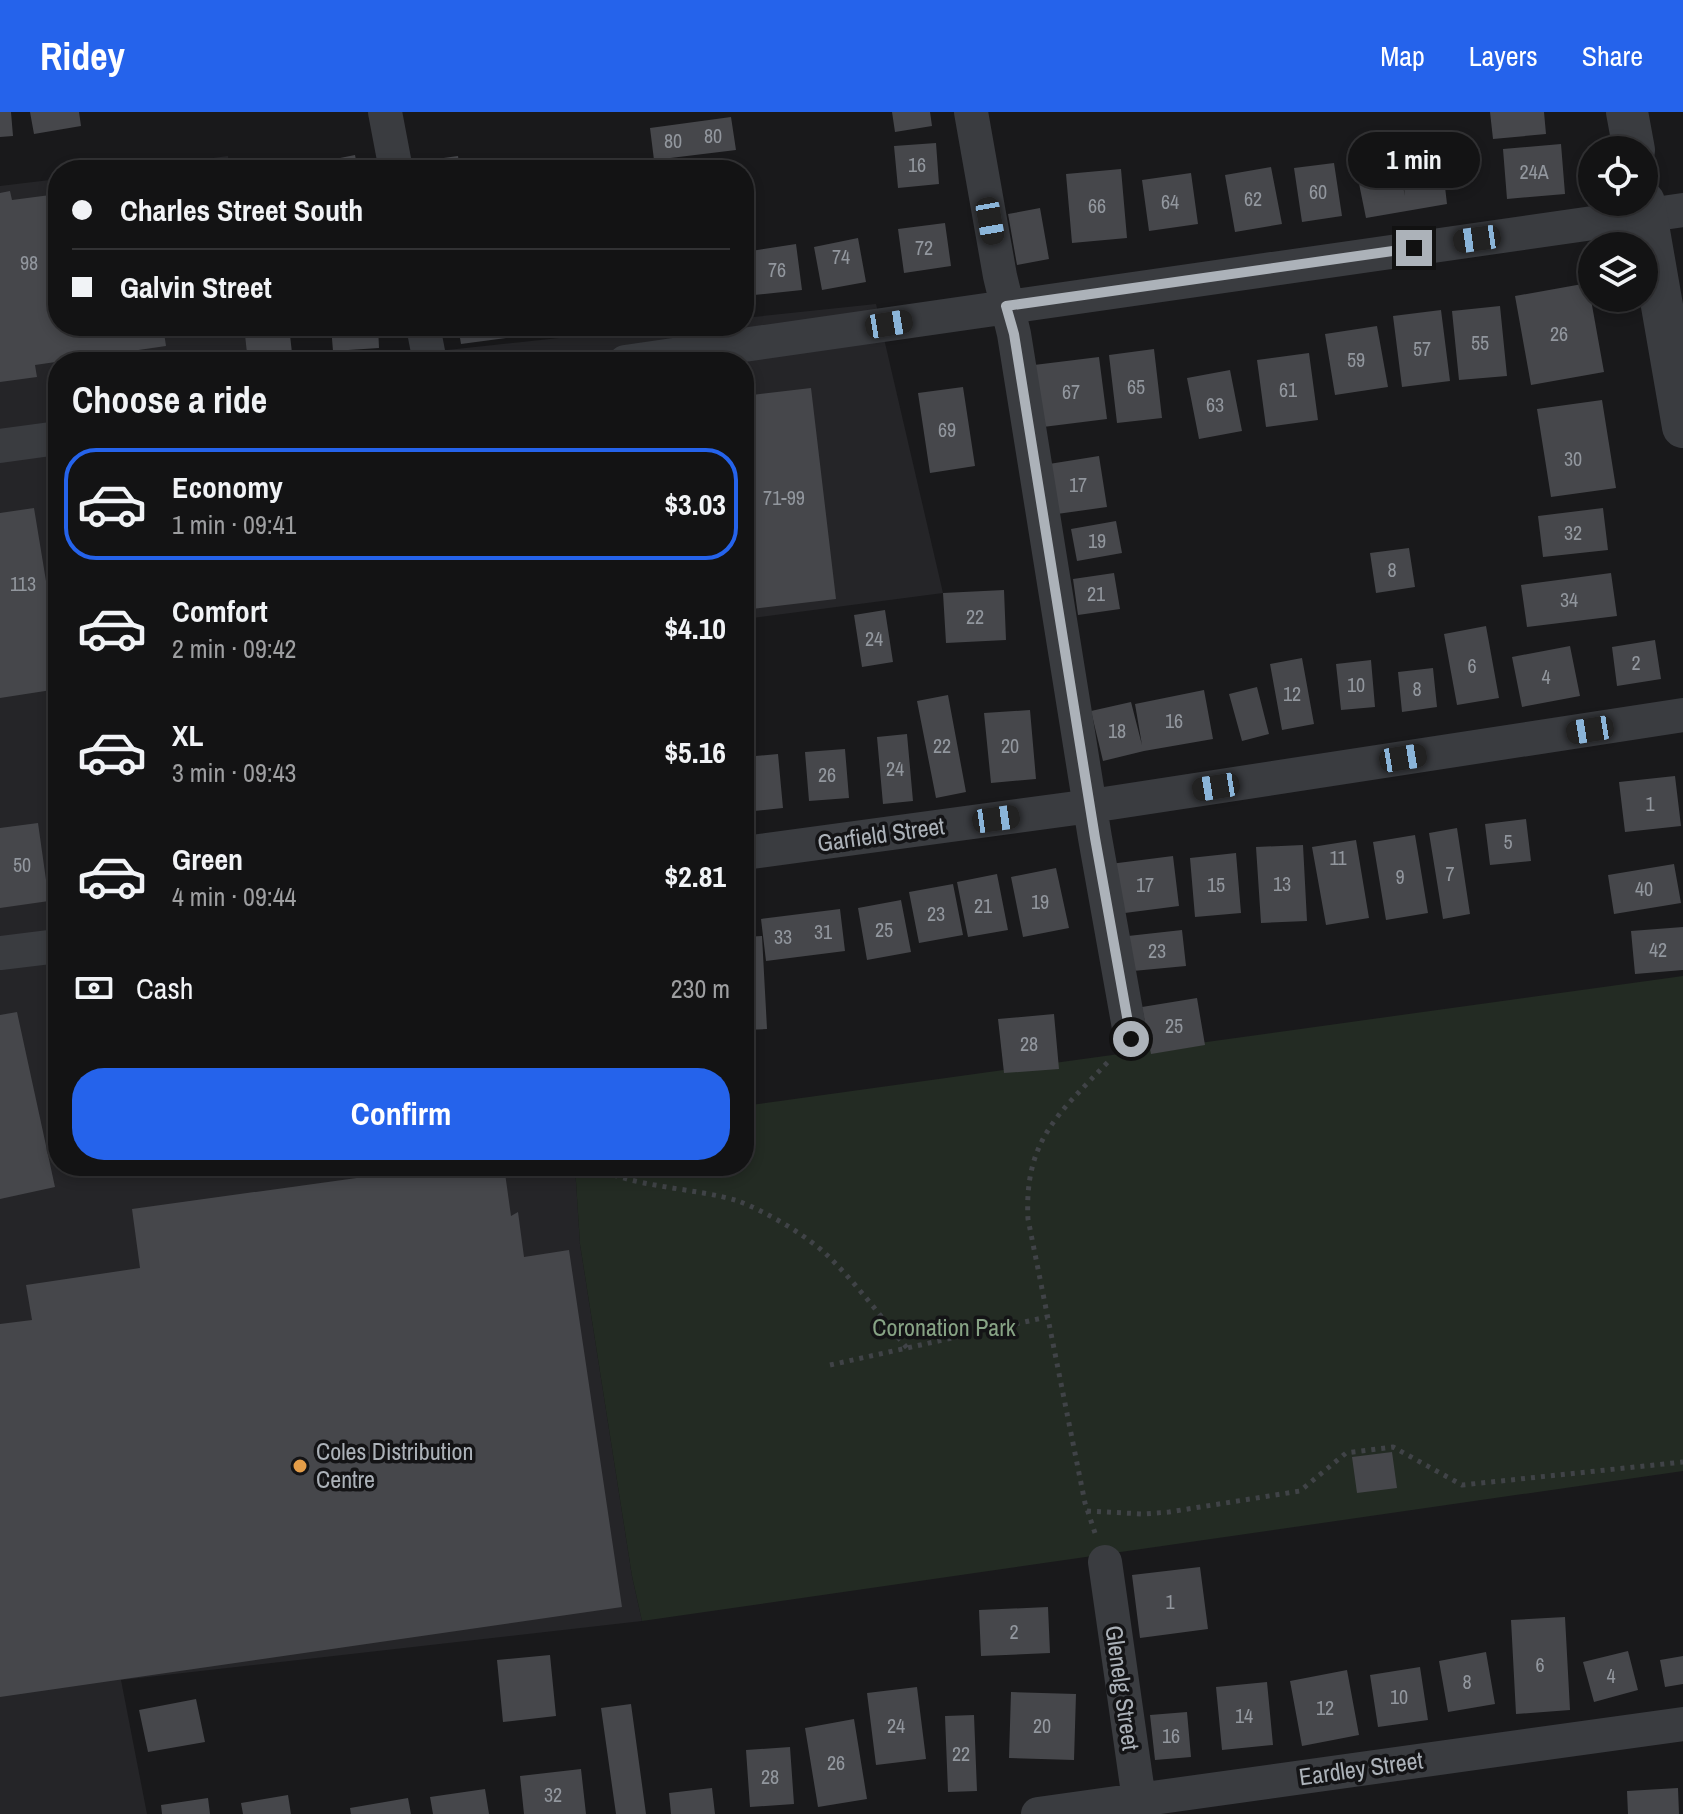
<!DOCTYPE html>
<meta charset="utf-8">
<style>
:root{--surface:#131314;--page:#1c1c1d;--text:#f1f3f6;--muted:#9d9ea0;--line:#323234;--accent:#2563eb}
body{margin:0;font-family:"Archivo Narrow",sans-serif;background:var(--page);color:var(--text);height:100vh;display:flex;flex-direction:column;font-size:30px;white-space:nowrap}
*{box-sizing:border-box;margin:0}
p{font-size:26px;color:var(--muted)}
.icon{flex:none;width:44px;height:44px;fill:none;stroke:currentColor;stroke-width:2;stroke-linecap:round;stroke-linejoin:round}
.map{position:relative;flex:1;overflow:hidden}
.panel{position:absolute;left:48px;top:240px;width:706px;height:824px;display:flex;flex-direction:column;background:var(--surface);border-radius:32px;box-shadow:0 4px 12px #0003,0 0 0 2px var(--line)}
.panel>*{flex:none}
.hud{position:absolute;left:48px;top:48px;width:706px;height:176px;border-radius:32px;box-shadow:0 4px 12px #0003,0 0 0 2px var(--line);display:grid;align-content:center;height:176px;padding:0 24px;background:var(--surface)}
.controls{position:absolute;left:1578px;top:24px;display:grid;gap:16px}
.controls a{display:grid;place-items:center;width:80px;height:80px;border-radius:50%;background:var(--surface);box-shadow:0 4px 12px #0003,0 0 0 2px var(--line);font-size:40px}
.end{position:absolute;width:36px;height:36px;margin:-18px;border:10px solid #acb2b9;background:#111;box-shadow:0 0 0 4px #111}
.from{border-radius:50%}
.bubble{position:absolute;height:56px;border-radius:28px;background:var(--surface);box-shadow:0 4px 12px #0003,0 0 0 2px var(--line);font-size:26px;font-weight:800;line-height:56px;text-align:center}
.car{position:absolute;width:24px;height:48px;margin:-24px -12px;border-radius:10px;box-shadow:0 0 6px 2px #0007;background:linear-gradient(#222 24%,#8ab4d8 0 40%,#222 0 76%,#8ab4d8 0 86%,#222 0)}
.hud b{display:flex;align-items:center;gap:28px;height:76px;font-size:30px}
.hud b+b{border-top:2px solid var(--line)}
.hud i{width:20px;height:20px;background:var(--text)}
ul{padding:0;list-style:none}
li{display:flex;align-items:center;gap:24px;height:112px;margin:0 16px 12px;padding:0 8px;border:4px solid transparent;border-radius:32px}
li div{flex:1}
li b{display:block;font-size:30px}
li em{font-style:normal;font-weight:800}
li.current{border-color:var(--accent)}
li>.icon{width:72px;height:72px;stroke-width:1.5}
h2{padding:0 24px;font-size:36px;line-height:96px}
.pay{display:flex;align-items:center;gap:20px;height:88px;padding:0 24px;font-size:30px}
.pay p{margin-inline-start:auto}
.action{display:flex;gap:16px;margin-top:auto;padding:16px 24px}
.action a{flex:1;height:92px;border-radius:32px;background:var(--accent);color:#fff;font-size:32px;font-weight:800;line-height:92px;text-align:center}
header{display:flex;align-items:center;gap:48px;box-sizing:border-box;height:112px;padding:0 40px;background:var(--accent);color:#fff}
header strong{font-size:38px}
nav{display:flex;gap:44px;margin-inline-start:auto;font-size:28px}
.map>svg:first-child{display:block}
</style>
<header>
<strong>Ridey</strong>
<nav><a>Map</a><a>Layers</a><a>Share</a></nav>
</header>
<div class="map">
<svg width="1683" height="1702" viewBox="0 0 1683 1702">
<rect width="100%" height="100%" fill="#19191b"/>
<path fill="#252528" d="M228 44 229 58H124Z
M58 67V214H251L256 250H58V1054H379L380 1064 423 1054H575L580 1132 632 1464 642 1509 121 1568 147 1702H0V74Z
M876 192 943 481 744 507V250H335L670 214H744V206Z"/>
<path fill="#232b23" d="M1683 864V1359L642 1509 632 1464 580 1132 575 1054H744V994Z"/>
<path fill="#46474b" d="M0 0H11L13 24 0 25Z
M30 0H79L81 14 34 22Z
M892 0H930L932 14 895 20Z
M1490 0H1544L1546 22 1493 27Z
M731 5 736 38 654 48 650 16Z
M936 31 939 72 898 76 894 34Z
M1561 32 1565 82 1507 87 1503 37Z
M1395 34 1405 84 1401 54 1442 49 1447 92 1366 106 1353 42Z
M355 43 358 58H311L310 52Z
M458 44 460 58H431L429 48Z
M1334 51 1342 104 1302 110 1294 56Z
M1271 55 1282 112 1235 120 1225 63Z
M1121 57 1127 126 1072 131 1066 62Z
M1191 61 1198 112 1149 119 1142 68Z
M10 79 12 88 58 82V214H163L166 234 35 253 37 265 0 270V81Z
M1040 96 1049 147 1017 153 1008 102Z
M945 111 951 154 904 161 898 117Z
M858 126 866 170 822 178 814 135Z
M796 132 802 178 744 184V140Z
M1588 171 1604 260 1531 273 1515 184Z
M1500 194 1507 264 1459 268 1452 199Z
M1441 198 1450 269 1402 275 1393 204Z
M244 214H289L293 250H248Z
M331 214H378L379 236 333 239Z
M458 214H520L522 224 461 232Z
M1377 214 1388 275 1335 283 1325 222Z
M1154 237 1162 306 1117 311 1109 243Z
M1309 241 1318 308 1266 315 1257 248Z
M1099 245 1107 307 1043 315 1034 253Z
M1230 258 1242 319 1199 327 1187 266Z
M963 275 975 354 930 361 918 281Z
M811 276 836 487 744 498V284Z
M1602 288 1616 376 1551 385 1537 297Z
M1099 344 1107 395 1057 402 1049 352Z
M34 396 58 542V577L0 586V401Z
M1603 396 1608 438 1543 445 1538 404Z
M1116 409 1122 441 1077 449 1071 417Z
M1409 436 1415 475 1376 481 1370 441Z
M1114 461 1120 497 1078 503 1073 467Z
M1611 461 1617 504 1527 515 1521 473Z
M1004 478 1006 528 946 531 943 481Z
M885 498 893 550 862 555 854 503Z
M1486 514 1499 586 1457 593 1444 522Z
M1655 528 1661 567 1617 574 1612 535Z
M1570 534 1580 584 1522 595 1512 545Z
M1302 546 1314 612 1282 618 1270 552Z
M1371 548 1375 595 1341 598 1336 552Z
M1433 556 1437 595 1402 600 1398 560Z
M1257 575 1269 622 1242 629 1229 582Z
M1204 578 1213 627 1144 639 1103 649 1091 599 1131 590 1142 633 1135 592Z
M948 583 966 680 936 686 917 589Z
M1030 598 1036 667 991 671 984 601Z
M907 622 913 689 883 692 877 625Z
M845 637 849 686 809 689 805 640Z
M778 642 783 696 744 700V645Z
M1675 664 1681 714 1625 720 1619 670Z
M1526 707 1531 749 1490 753 1485 712Z
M38 711 49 789 0 796V716Z
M1457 716 1470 802 1443 807 1429 721Z
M1415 723 1428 801 1386 808 1373 730Z
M1356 728 1369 806 1326 813 1312 735Z
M1303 733 1307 809 1261 811 1256 735Z
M1236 741 1241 801 1195 805 1190 746Z
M1173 744 1179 794 1117 802 1110 752Z
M1674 752 1681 791 1614 802 1608 763Z
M1056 756 1069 816 1023 825 1011 765Z
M997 762 1008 818 968 825 957 770Z
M953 772 963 823 919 831 909 780Z
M901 788 911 840 867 848 858 796Z
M840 797 845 839 766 849 761 807Z
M1683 815V858L1635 862 1631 819Z
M1182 818 1186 854 1133 859 1128 824Z
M762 824 767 917 744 918V825Z
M1197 886 1205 933 1151 942 1142 895Z
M17 900 55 1075 0 1087V903Z
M1054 902 1059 957 1004 961 998 907Z
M443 1054H504L511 1104 518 1100 524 1145 569 1138 622 1495 0 1585V1212L32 1208 26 1173 140 1156 132 1097Z
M1392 1340 1397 1376 1357 1381 1352 1345Z
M1200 1455 1208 1517 1140 1526 1132 1463Z
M1048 1495 1050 1541 981 1544 979 1498Z
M1565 1505 1570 1598 1516 1602 1511 1508Z
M1628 1539 1638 1578 1594 1590 1583 1550Z
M1486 1540 1495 1592 1448 1600 1439 1549Z
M550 1543 556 1604 503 1610 497 1548Z
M1683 1544V1572L1665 1575 1660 1548Z
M1420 1555 1428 1608 1378 1615 1370 1563Z
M1347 1558 1359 1623 1302 1634 1290 1569Z
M1267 1570 1273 1633 1222 1638 1216 1575Z
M917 1575 926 1647 876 1653 867 1581Z
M1011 1580 1076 1582 1074 1648 1009 1646Z
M196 1587 205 1630 148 1640 139 1598Z
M631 1592 646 1702H616L601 1596Z
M1187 1600 1191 1645 1155 1648 1150 1603Z
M974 1603 977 1679 948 1680 945 1604Z
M854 1607 867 1687 818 1695 805 1616Z
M790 1635 794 1692 750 1695 746 1638Z
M581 1657 586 1702H524L520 1664Z
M712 1676 715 1702H671L669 1681Z
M1678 1676 1679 1702H1628L1627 1679Z
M485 1677 489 1702H433L430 1685Z
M288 1683 291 1702H243L241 1691Z
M208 1686 210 1702H162L161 1693Z
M408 1686 411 1702H351L350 1696Z"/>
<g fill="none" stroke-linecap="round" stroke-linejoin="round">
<path stroke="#404347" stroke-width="5" stroke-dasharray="4 6" stroke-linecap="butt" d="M596 1054C626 1075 698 1076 738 1089 765 1099 806 1123 827 1143 856 1171 881 1205 907 1236
M830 1253 1047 1205
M1087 1399 1143 1402 1169 1400 1300 1379 1346 1341 1393 1335 1462 1373 1683 1350
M1095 1421 1085 1391 1028 1107C1024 1029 1058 1002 1108 950"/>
<path stroke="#3a3c40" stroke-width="34" d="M385 0 396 58
M971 0 1000 164 1014 222 1095 726 1131 927
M423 214 430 250
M625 250 1683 98
M0 334 58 326
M744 741 1091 694 1683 603
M0 841 58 834
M1105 1450 1141 1702
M1038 1702 1683 1612"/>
<path stroke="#3a3c40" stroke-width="42" d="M1627 0 1634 38
M1644 90 1683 315"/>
</g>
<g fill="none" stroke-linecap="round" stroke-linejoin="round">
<path stroke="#acb2b9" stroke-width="10" d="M1131 927 1095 726 1014 222 1006 194 1414 136"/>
</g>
<circle fill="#e49d48" stroke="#141416" stroke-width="3" cx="300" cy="1354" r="8"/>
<g text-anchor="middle" stroke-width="7" stroke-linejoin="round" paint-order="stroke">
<g font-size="20" fill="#92979e">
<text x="713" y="31">80</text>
<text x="673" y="36">80</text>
<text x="917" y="60">16</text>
<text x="1534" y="67">24A</text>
<text x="1318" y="87">60</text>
<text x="1253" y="94">62</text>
<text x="1170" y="97">64</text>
<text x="1097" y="101">66</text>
<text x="924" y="143">72</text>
<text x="841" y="152">74</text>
<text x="29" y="158">98</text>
<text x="777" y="165">76</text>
<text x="1559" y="229">26</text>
<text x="1480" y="238">55</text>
<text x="1422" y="244">57</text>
<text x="1356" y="255">59</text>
<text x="1136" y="282">65</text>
<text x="1288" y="285">61</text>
<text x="1071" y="287">67</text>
<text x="1215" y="300">63</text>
<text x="947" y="325">69</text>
<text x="1573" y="354">30</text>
<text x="1078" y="380">17</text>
<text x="784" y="393">71-99</text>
<text x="1573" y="428">32</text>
<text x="1097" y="436">19</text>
<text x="1392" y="465">8</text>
<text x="23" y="479">113</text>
<text x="1096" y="489">21</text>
<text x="1569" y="495">34</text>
<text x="975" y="512">22</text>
<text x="874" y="534">24</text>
<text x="1636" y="558">2</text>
<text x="1472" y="561">6</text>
<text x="1546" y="572">4</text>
<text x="1356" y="580">10</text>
<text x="1417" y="584">8</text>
<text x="1292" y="589">12</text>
<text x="1174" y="616">16</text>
<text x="1117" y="626">18</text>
<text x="942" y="641">22</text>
<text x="1010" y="641">20</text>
<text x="895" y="664">24</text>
<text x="827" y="670">26</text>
<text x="1650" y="699">1</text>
<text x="1508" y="737">5</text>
<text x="1338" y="753">11</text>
<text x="22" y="760">50</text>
<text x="1450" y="769">7</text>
<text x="1400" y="772">9</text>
<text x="1282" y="779">13</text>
<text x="1145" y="780">17</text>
<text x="1216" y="780">15</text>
<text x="1644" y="784">40</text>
<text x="1040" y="797">19</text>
<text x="983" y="801">21</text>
<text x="936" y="809">23</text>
<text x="884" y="825">25</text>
<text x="823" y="827">31</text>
<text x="783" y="832">33</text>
<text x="1658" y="845">42</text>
<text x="1157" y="846">23</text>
<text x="1174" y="921">25</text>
<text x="1029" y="939">28</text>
<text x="1170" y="1497">1</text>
<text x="1014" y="1527">2</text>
<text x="1540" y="1560">6</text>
<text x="1611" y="1571">4</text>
<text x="1467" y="1577">8</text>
<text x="1399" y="1592">10</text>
<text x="1325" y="1603">12</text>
<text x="1244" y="1611">14</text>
<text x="896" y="1621">24</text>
<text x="1042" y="1621">20</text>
<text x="1171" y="1631">16</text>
<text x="961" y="1649">22</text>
<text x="836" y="1658">26</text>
<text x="770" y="1672">28</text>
<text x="553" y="1690">32</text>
</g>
<g font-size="24" fill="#acb2b9" stroke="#141416">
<text transform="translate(881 723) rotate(-8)" y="8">Garfield Street</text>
<text transform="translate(1122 1576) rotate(82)" y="8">Glenelg Street</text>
<text transform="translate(1361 1657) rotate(-8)" y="8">Eardley Street</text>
</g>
<g font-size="24" fill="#87a385" stroke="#141416">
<text x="944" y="1224">Coronation Park</text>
</g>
<g font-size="24" fill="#acb2b9" stroke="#141416" text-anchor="start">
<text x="316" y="1348">Coles Distribution<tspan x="316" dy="28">Centre</tspan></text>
</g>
</g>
</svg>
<div class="controls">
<a><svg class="icon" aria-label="locate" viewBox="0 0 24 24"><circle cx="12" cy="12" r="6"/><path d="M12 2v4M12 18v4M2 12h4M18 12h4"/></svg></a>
<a><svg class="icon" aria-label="layers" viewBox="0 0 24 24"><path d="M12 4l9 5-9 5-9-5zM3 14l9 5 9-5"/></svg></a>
</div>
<i class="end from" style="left:1131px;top:927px"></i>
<i class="end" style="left:1414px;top:136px"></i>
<div class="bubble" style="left:1348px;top:20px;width:132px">1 min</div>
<i class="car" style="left:990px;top:109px;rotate:170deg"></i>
<i class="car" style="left:1477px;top:127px;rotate:262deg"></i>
<i class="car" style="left:889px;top:212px;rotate:81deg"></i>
<i class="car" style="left:1590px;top:618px;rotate:261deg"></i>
<i class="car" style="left:1403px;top:646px;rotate:81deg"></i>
<i class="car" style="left:1216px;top:675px;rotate:261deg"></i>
<i class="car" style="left:996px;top:707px;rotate:82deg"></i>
<div class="hud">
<b><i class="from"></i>Charles Street South</b>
<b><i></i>Galvin Street</b>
</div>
<section class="panel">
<h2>Choose a ride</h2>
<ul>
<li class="current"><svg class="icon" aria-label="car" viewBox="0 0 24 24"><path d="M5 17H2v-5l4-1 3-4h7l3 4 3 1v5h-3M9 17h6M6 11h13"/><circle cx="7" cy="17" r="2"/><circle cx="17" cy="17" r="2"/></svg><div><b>Economy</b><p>1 min · 09:41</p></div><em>$3.03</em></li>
<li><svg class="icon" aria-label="car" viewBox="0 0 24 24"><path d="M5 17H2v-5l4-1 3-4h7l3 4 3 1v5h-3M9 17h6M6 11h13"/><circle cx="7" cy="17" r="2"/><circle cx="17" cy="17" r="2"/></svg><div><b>Comfort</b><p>2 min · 09:42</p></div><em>$4.10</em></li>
<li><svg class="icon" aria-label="car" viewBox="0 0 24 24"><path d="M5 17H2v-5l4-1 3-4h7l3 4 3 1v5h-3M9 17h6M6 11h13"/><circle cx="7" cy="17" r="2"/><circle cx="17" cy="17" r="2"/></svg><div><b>XL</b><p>3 min · 09:43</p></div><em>$5.16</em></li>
<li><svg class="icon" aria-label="car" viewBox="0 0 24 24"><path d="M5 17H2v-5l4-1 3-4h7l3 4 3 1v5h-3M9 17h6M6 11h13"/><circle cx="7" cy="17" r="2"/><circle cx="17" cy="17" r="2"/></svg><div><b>Green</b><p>4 min · 09:44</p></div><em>$2.81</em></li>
</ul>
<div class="pay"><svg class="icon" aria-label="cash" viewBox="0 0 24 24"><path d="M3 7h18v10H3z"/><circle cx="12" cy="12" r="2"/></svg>Cash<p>230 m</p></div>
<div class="action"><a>Confirm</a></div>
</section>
</div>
